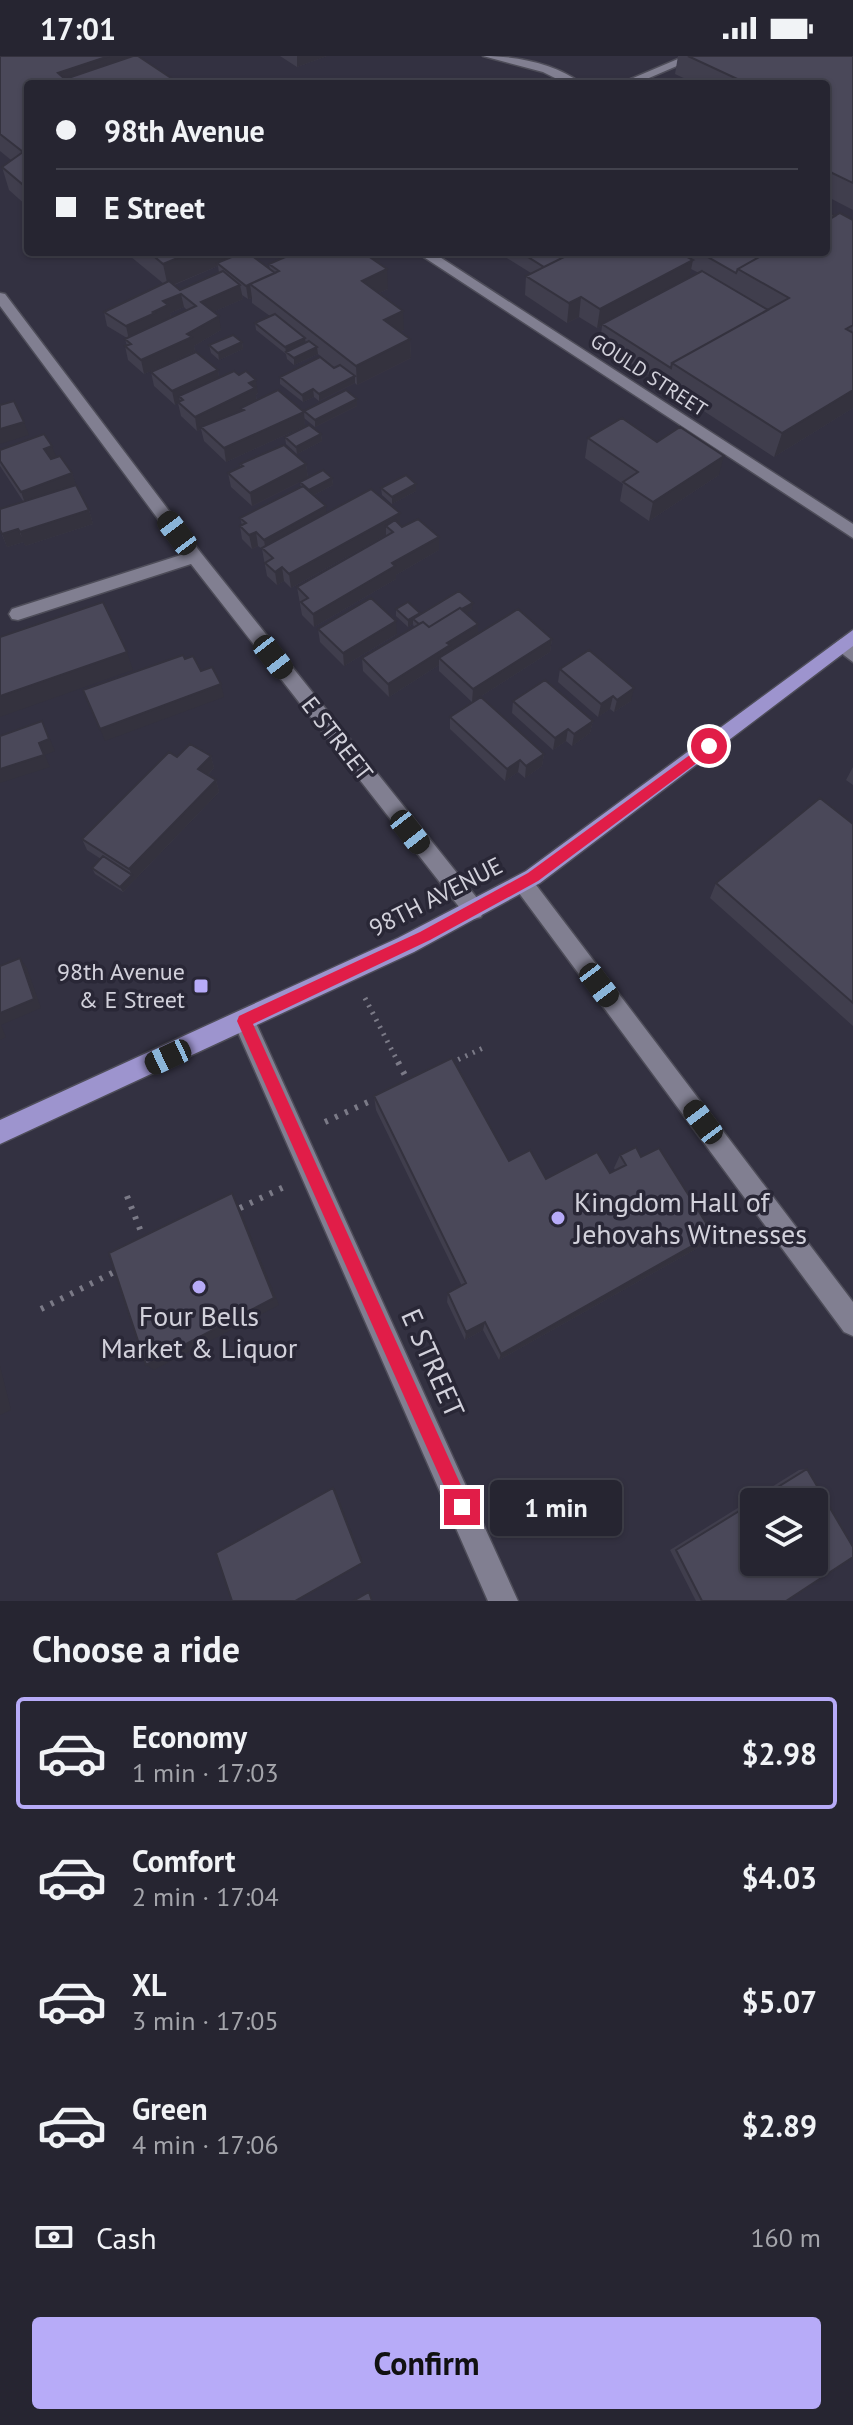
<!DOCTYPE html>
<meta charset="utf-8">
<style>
:root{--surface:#262531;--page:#32313d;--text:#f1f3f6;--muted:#a4a5ab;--line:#42424d;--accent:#b7abf8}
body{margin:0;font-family:"PT Sans",sans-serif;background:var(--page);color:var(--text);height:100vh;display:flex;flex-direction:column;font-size:30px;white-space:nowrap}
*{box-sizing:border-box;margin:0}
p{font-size:26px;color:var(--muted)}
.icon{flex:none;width:44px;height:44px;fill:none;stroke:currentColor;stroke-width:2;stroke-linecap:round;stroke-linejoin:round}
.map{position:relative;height:1545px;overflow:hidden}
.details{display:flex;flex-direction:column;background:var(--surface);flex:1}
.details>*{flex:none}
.hud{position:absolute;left:24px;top:24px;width:806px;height:176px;border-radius:8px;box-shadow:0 2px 6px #0004,0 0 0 2px var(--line);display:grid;align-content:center;height:176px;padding:0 32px;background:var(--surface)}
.controls{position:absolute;left:740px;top:1432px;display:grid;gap:16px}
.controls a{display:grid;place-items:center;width:88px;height:88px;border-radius:8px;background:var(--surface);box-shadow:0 2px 6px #0004,0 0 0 2px var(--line);font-size:40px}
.end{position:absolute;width:36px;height:36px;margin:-18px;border:10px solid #e11d48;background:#fff;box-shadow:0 0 0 4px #fff}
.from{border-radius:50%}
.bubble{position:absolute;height:56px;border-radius:8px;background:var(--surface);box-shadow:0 2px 6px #0004,0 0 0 2px var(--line);font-size:26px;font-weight:800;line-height:56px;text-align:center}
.car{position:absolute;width:24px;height:48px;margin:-24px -12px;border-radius:10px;box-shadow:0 0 6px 2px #0007;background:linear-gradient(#222 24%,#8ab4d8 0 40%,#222 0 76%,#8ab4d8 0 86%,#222 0)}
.hud b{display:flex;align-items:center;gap:28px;height:76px;font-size:30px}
.hud b+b{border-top:2px solid var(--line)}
.hud i{width:20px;height:20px;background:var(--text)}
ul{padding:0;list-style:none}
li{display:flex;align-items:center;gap:24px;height:112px;margin:0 16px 12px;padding:0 16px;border:4px solid transparent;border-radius:8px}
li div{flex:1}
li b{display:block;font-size:30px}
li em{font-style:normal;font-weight:800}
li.current{border-color:var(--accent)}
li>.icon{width:72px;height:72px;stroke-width:1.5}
h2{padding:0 32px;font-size:36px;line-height:96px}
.pay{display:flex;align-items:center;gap:20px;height:88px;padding:0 32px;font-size:30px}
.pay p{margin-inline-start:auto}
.button{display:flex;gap:16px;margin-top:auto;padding:16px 32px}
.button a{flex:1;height:92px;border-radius:8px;background:var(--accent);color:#111;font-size:32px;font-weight:800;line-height:92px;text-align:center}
.status{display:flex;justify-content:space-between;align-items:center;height:56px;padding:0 40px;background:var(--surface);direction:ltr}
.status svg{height:22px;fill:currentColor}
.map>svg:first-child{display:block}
</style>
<div class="status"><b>17:01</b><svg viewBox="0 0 49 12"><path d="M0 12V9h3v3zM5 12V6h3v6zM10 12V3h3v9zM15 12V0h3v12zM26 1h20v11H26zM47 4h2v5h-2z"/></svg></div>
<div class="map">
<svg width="853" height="1545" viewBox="0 0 853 1545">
<rect width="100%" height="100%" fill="#333141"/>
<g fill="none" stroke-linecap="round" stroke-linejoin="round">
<defs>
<path id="minor" d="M483 0C515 0 556 7 582 28H567L543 16Z
M685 0H700L635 28H619Z
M416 196H432L853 468V482Z
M0 237 5 238 201 497 481 847 484 854 481 861 474 863 467 861 191 508 18 564 12 563 9 558 12 553 184 498 0 250Z
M841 583 853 590V606L832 590Z
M523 818 530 821 853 1246V1280L844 1276 516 833 513 827 516 821Z
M244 955 252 958 518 1545H488L233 965 236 958Z"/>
<path id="major" d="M853 574V590L540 827 414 896 0 1088V1064L398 882 526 815Z"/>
</defs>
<use href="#minor" stroke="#4e4d59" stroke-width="3"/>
<use href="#major" stroke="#4e4d59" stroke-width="3"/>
<path stroke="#7b7a87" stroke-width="5" stroke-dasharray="2 6" stroke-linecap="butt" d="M365 942 399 1008
M451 1007 483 992"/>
<path stroke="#7b7a87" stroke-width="6" stroke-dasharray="3 8" stroke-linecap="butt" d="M398 1006 409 1027
M325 1066 381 1040
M127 1140 145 1186
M240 1152 286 1130
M41 1253 118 1214"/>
<use href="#minor" fill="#817f91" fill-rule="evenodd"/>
<use href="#major" fill="#9d94ce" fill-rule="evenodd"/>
</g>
<path fill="#403e4d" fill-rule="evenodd" d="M0 0H129V1L28 28V151L9 134 2 111 11 104 0 95Z
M280 0H327L297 11Z
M678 0H853V154L826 140V28H696L675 18Z
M835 160 853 164V352L774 401 600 287 602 270 597 272 579 261 567 267 525 239 526 220 531 217 497 196H683V199V196H826ZM691 213 699 217 689 222Z
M125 196H251L248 197 270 214 269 208 380 198V208L388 233 379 237 404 274 400 276 410 283 411 302 357 329 355 327 319 345 314 341 303 346 280 328V321L335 312 318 298 294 309 287 303 286 298 256 274 255 267 270 260 252 247V242L248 243 242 239 243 243 213 256 221 274 194 290 195 295 144 318 128 304 125 290H127L125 283 127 282 107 270 104 256 164 228ZM218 210 219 217 180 234 174 229ZM184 251 187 254 171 262 170 257Z
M242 286 243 293 219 304 211 297 209 289Z
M218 314 219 322 258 337 256 339 257 345 304 356 357 343V350L315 371 304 362 305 370 226 406 204 385 201 373 197 375 181 360 178 347 175 349 154 330 151 316ZM242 353V355L217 365Z
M321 378 322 385 297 398 286 388 285 381Z
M588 382 657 386 719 419 649 465 620 445 623 428 585 402Z
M0 394 56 401 72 417 76 430 89 454 93 468 25 490 24 486 7 491 0 474 23 445 0 410Z
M240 408H306L308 422 252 450 231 431 228 417 240 411Z
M332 422 333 429 314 439 327 457H400V469L439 494 396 519V523L314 571 302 559 297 531 386 480V479L291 532 284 525 277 529 267 520 262 493 258 490 252 493 242 483 240 470 242 469 240 462 301 431 300 426Z
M416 428V435L392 448 382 439 381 432Z
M396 553 420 557V559L472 554 466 557 478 568V578L552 583 550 596 472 646 439 615V609L389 641 363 615 362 602 414 571 413 568 408 571 396 560Z
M318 573 397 578 344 610 320 586Z
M560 613 631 645 614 656 610 653 598 661 558 626Z
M513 645 593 665 590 677 572 690 566 685 553 694 512 657Z
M450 661 544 698 542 710 525 722 518 716 505 725 450 673Z
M211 700 214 712 208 719 216 724 219 736 123 836 95 818 92 812 101 803 87 794 82 783 177 701Z
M853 711V729L846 724Z
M853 768V970L710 842 716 827Z
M374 1040 546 1123 610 1117 615 1114 614 1112 620 1099 641 1101 703 1189 499 1304 483 1274 465 1284 447 1246 448 1237 462 1230 376 1054Z
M807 1413 786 1545H696L670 1494 799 1414Z"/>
<path fill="#34323e" d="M109 0H129L132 16 61 28 58 17Z
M297 0H327L297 11Z
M192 196H251L220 209 217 207 218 210 168 231 163 208Z
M380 198V216L387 213 388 233 363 244 362 225 371 202Z
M693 204 689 224 602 268V270L597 272 600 253Z
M250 228 252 242 248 243 246 230Z
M240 229 243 243 204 260 201 246Z
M181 238 184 251 170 257 171 263 129 284 126 270 153 256 163 245Z
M581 241 579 261 567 267 569 247Z
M403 255 404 274 385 283 384 264Z
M219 260 221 274 194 290 195 295 144 318 141 304Z
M305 282 306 289 286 296 285 291Z
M410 283 411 302 357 329 356 310Z
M242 286 243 293 219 304 218 297Z
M317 291 318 298 294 309V302Z
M218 314 220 328 179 340 180 346 175 349 172 335Z
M355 320V327L319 345V338Z
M256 324 258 337 256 339 257 346 197 375 195 361Z
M313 333 314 341 303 346 302 339Z
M853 334V352L774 401 782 377Z
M357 343V350L315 371V364Z
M304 356 305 370 226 406 224 392Z
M24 366 29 379 0 388V373Z
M321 378 322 385 297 398 296 391Z
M52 390 57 403 49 407 44 393Z
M724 400 719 419 649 465 653 446Z
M306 408 308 422 252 450 250 437Z
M72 417 77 431 26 450 21 436Z
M332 422 333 429 310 441 309 434Z
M416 428V435L392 448V441Z
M326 450 327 464 266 497 264 484Z
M89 454 93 468 25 490 20 476Z
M400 457V471L386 470V479L291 532 289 518Z
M18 473 24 486 7 491 2 478Z
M256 476 258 490 252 493 249 479Z
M439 481V494L396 519V523L314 571 313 558 392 507Z
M282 511 284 525 277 529 275 516Z
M473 547 472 554 440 573 437 568Z
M420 557V564L413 563V568L408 571V564Z
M396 565 397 578 344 610 343 597Z
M478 568V581L439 602V609L389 641 388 628 447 587Z
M552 583 550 596 472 646 473 633Z
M127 596 133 614 0 661V640Z
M221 628 224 641 105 685 100 673Z
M634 632 631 645 614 656 617 644Z
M613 640 610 653 598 661 601 648Z
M42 665 55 695 45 699 50 711 0 727V713Z
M593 665 590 677 572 690 574 678Z
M568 673 566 685 553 694 555 682Z
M544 698 542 710 525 722 526 710Z
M211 700 214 712 202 725 198 713Z
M520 704 518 716 505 725 507 713Z
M216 724 219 736 123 836 120 831 132 819 129 813Z
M20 902 27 912 41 952 1 969 6 981 0 984V957Z
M232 1137 237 1146 279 1249 154 1314 146 1309Z
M713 1178 703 1189 499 1304 501 1298Z
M485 1266 483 1274 465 1284 466 1276Z
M0 1310 11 1354 0 1359Z
M333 1432 335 1433 363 1506 295 1545Z"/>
<path fill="#4a4859" stroke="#34323e" stroke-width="2" fill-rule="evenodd" d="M0 0H109L58 17 65 23 133 0H138L180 28H28V133L2 111 23 96 0 78Z
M688 0H853V127L826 114V28H748Z
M826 155 835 160 826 165Z
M840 157 853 164V269L846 273 853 277V334L782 377 672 307 789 242 738 213 768 196H826V165Z
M149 196H192L163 208Z
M244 196H247L275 217 246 230 217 207Z
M297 196H377L380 198 371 202 387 213 362 225 403 255 384 264 410 283 356 310 250 228 279 215 269 208Z
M520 196H574L544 211Z
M574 196H678L693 204 600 253 581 241 569 247 526 220Z
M699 196H768L738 213 736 217Z
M223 215 240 229 201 246 219 260 187 278 192 281 141 304 125 290 131 288 125 283 196 250 181 238 163 245 168 249 153 256 155 257 126 270 104 256 169 225 180 234Z
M702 215 768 254 672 307 671 312 602 268Z
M275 258 305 282 285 291 255 267Z
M233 279 242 286 218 297 209 289Z
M309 285 317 291 294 302 286 296Z
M196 296 218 314 172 335 151 316Z
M320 301 334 312 340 309 355 320 319 338 313 333 302 339 280 321Z
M234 315 239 319 246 315 256 324 249 327 255 332 195 361 178 346 183 344 179 340Z
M278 334 304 356 224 392 201 371 244 354 241 352Z
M346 334 357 343 315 364 304 355Z
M14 345 24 366 0 373V349Z
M622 362 657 386 680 371 724 400 653 446 623 426 638 416 588 382Z
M309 369 321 378 296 391 285 381Z
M44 378 52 390 44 393 51 403 60 400 72 417 21 436 0 405V394Z
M284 389 306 408 250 437 228 417 243 410 240 408Z
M323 414 332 422 309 434 300 426Z
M406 419 416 428 392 441 381 432Z
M76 429 89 454 20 476 18 473 2 478 0 474V453Z
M303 430 326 450 264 484 256 476 249 479 240 470 246 467 240 462Z
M371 433 400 457 289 518 282 511 275 516 265 507 273 502 262 492Z
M418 463 439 481 392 507 395 510 313 558 301 546 308 542 297 531 393 476 386 470 395 464 402 471Z
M459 535 473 547 462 553 460 552 429 571 423 566 419 568 413 563Z
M371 542 396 565 343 597 318 573Z
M103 546 127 596 0 640V581Z
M408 546 420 557 408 564 396 553Z
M460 552 478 568 447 587 450 589 388 628 362 602 423 566 429 571Z
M518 553 552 583 473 633 439 602Z
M589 594 634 632 617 644 613 640 601 648 560 613Z
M183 599 185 603 193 600 201 615 212 611 221 628 100 673 83 634Z
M545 624 593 665 574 678 568 673 555 682 513 645Z
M481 641 544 698 526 710 520 704 507 713 450 661Z
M42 665 49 683 39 687 44 699 0 713V680Z
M190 688 211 700 198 713 216 724 129 813 82 783 169 696 177 701Z
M820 742 853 768V947L716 827Z
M103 800 132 819 120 831 92 812Z
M20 902 34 943 0 957V910Z
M452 1002 509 1105 530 1094 546 1123 597 1096 610 1117 626 1109 620 1099 636 1091 641 1101 659 1092 713 1178 501 1298 485 1266 466 1276 448 1237 466 1227 374 1040Z
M232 1137 274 1242 146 1309 109 1197Z
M807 1413 853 1491V1501L786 1545H702L676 1494ZM754 1446H814V1506H754Z
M333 1432 362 1507 295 1545H232L216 1497Z
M369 1536 372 1545H353Z"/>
<path fill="#e11d48" d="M709 685 714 687V694L538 825 430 884 253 968 468 1445 471 1451 468 1457 462 1460 456 1457 237 965 239 960 420 876 528 817Z"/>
<g fill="#b7abf8" stroke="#292736" stroke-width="3">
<rect x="193" y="922" width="16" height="16" rx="4"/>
<circle cx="558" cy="1162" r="8"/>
<circle cx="199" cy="1231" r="8"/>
</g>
<g text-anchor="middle" stroke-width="7" stroke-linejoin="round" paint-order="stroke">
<g font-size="20" fill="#d2d1db" stroke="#292736">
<text transform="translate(649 319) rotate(33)" y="7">GOULD STREET</text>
</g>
<g font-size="24" fill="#d2d1db" stroke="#292736">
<text transform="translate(337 683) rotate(52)" y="8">E STREET</text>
<text transform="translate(436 841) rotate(-27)" y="8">98TH AVENUE</text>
</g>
<g font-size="24" fill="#d2d1db" stroke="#292736" text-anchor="end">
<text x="185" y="924">98th Avenue<tspan x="185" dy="28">&amp; E Street</tspan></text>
</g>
<g font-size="28" fill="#d2d1db" stroke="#292736" text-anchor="start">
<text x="574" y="1156">Kingdom Hall of<tspan x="574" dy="32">Jehovahs Witnesses</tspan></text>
<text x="199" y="1270" text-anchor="middle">Four Bells<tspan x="199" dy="32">Market &amp; Liquor</tspan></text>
</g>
<g font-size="28" fill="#d2d1db" stroke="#292736">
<text transform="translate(433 1307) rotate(66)" y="10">E STREET</text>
</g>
</g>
</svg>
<div class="controls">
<a><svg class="icon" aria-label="layers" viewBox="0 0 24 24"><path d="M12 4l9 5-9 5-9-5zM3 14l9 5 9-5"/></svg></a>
</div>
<i class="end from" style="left:709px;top:690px"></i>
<i class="end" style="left:462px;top:1451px"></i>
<div class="bubble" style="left:490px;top:1424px;width:132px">1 min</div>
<i class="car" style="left:177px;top:477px;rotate:323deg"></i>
<i class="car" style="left:273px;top:601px;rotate:142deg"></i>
<i class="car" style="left:410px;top:776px;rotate:142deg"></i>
<i class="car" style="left:599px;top:929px;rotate:143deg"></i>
<i class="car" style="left:168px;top:1001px;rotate:245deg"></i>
<i class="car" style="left:703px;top:1066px;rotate:323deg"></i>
<div class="hud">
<b><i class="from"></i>98th Avenue</b>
<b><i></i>E Street</b>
</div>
</div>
<section class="details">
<h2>Choose a ride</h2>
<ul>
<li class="current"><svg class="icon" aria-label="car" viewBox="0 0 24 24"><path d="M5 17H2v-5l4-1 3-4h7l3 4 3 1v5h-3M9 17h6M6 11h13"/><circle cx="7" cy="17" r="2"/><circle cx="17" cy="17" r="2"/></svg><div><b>Economy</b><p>1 min · 17:03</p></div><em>$2.98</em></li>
<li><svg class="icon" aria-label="car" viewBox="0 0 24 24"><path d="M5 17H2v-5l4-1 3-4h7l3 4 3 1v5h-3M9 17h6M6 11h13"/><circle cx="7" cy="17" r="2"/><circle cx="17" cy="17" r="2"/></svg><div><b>Comfort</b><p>2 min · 17:04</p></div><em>$4.03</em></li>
<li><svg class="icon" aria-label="car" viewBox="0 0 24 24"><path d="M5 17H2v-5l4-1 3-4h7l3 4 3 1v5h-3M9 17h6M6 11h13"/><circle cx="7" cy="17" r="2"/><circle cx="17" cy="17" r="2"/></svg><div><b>XL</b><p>3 min · 17:05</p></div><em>$5.07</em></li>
<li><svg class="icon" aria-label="car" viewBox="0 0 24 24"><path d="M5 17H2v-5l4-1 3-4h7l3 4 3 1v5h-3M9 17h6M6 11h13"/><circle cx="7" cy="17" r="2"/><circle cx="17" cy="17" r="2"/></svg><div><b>Green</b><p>4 min · 17:06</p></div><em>$2.89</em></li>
</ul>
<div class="pay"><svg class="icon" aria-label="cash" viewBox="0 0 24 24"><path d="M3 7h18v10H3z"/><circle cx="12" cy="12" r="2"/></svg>Cash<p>160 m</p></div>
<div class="button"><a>Confirm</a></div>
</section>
